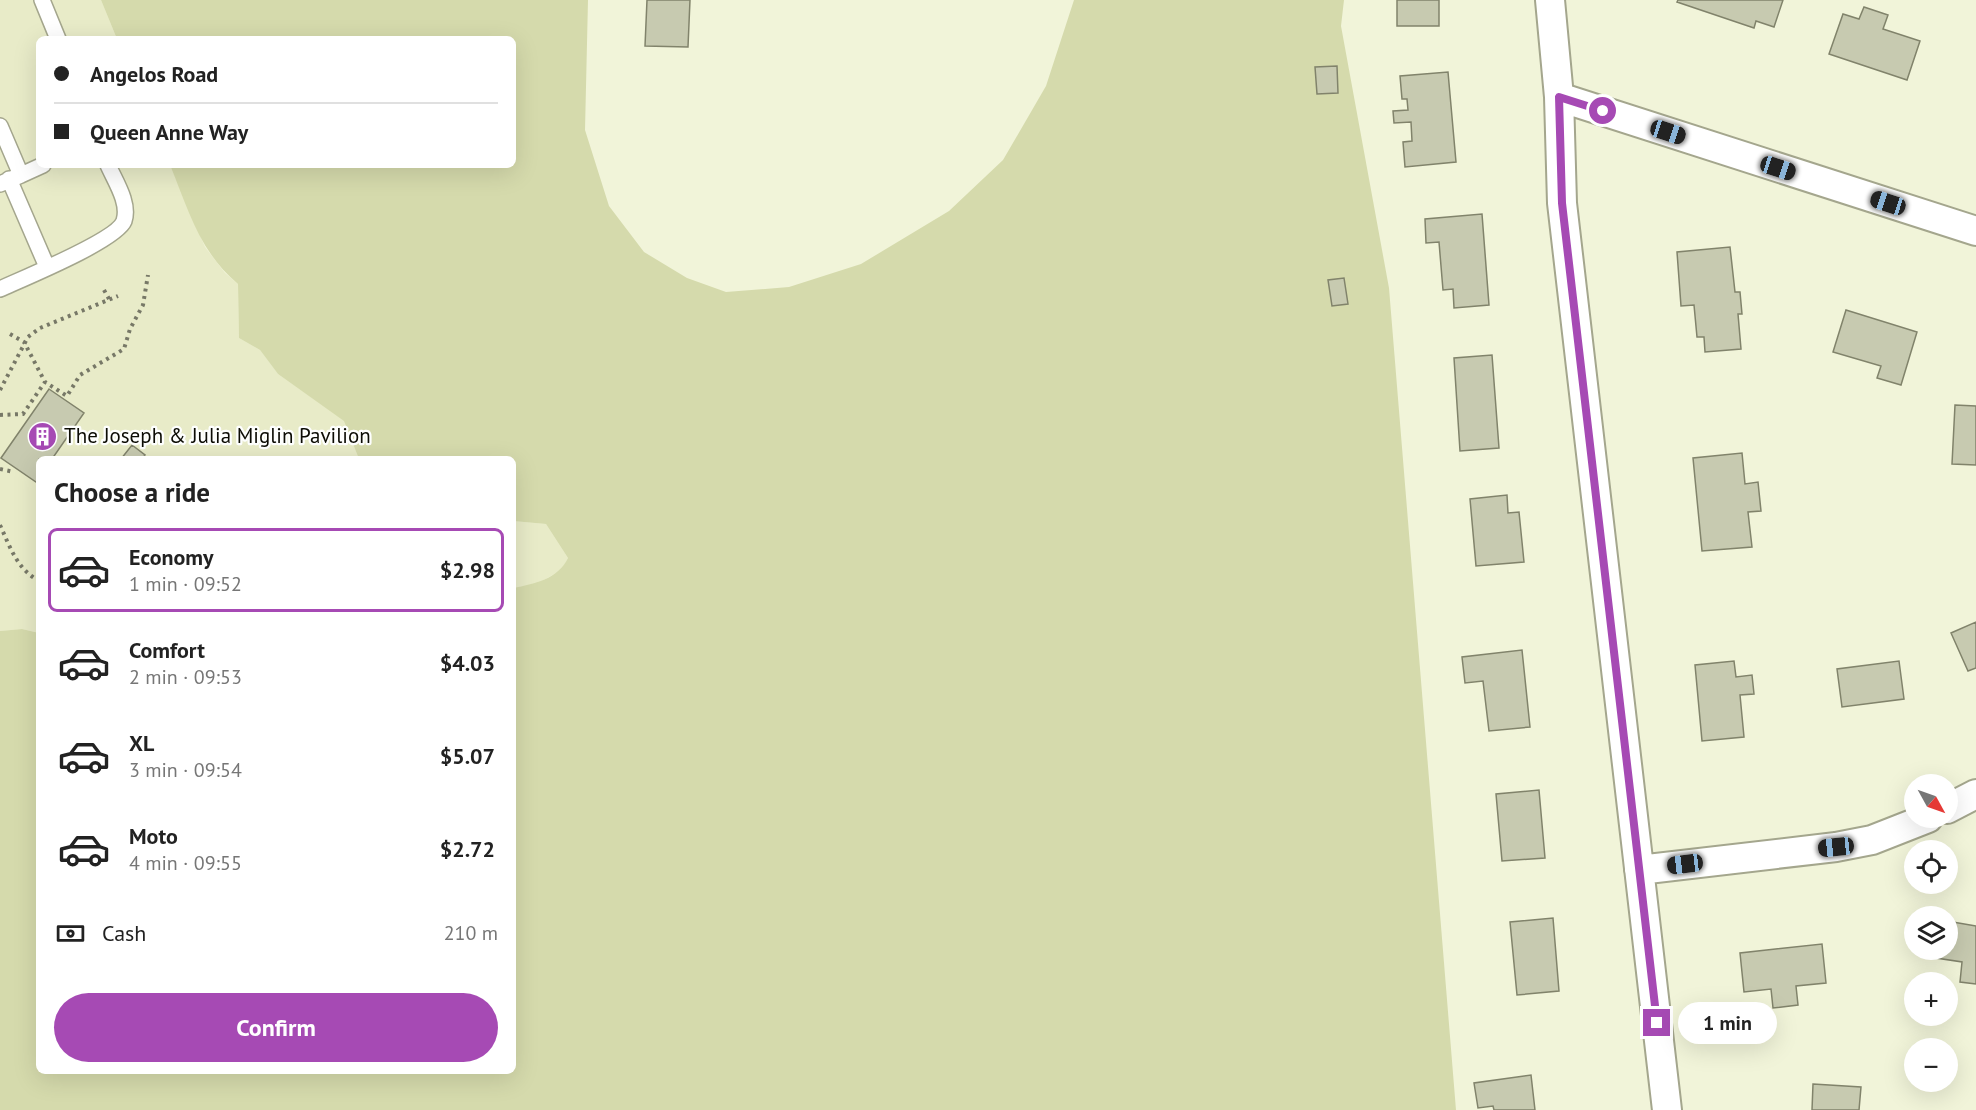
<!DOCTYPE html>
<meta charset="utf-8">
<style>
:root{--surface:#fff;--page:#f2f2f2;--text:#222;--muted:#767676;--line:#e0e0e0;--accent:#a64ab4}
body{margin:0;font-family:"PT Sans",sans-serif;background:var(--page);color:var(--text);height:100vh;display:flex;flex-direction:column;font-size:22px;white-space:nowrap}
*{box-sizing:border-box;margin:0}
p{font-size:20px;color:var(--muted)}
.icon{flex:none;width:33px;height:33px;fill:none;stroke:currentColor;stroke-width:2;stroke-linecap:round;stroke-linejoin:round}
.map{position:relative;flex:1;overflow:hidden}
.details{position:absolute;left:36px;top:456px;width:480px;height:618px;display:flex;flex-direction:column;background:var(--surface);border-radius:9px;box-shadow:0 6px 24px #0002}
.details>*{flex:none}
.hud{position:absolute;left:36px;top:36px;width:480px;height:132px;border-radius:9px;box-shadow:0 6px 24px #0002;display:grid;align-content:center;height:132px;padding:0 18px;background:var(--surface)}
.needle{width:39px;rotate:130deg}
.fabs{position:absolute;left:1904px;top:774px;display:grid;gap:12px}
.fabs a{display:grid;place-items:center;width:54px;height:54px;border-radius:50%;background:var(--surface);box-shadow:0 6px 24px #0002;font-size:30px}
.end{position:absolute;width:27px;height:27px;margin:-14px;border:8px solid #a64ab4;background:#fff;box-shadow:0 0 0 3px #fff}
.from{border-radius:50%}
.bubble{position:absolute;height:42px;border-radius:21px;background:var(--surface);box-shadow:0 6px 24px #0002;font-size:20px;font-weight:700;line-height:42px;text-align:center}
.car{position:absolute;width:18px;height:36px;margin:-18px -9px;border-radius:8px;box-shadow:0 0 4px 2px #0007;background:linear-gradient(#222 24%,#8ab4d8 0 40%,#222 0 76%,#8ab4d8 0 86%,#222 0)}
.hud b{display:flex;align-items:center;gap:21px;height:57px;font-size:22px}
.hud b+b{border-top:2px solid var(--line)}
.hud i{width:15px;height:15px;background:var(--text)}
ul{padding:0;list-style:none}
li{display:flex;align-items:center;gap:18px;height:84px;margin:0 12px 9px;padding:0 6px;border:3px solid transparent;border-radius:9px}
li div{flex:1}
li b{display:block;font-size:22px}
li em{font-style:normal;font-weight:700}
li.active{border-color:var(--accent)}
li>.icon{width:54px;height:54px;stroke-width:1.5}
h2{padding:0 18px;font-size:27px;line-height:72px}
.pay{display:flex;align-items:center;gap:15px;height:66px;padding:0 18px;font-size:22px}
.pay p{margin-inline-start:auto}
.button{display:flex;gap:12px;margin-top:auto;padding:12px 18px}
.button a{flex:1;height:69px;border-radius:36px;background:var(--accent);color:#fff;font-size:24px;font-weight:700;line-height:69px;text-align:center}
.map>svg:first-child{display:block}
</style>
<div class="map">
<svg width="1976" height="1110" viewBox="0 0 1976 1110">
<rect width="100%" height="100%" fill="#f1f4d9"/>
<path fill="#e8ebc8" d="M0 0H101L117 39H39V165H170L205 247 225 273 238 284 239 338 260 350 278 374 345 421 359 459H39V633L22 629 0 631Z
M513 521 546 524 568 558 563 569 537 584 513 588Z"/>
<path fill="#d5daac" d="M101 0H588L585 130 609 206 644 252 687 278 726 292 789 287 861 264 949 211 1003 160 1046 86 1074 0H1344L1341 26 1389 288 1456 1110H0V631L22 629 39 633V1071H513V588C534 584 558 579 568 558L546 524 513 521V459H359L344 421 278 374 260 350 239 338 238 284C199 251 189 211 170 165H513V39H117Z"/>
<path fill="#c7cab0" stroke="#81836b" stroke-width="1.5" d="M647 0H690L688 47 645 46Z
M1397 0H1439V26H1397Z
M1678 0H1783L1774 27 1756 21 1754 28 1677 2Z
M1864 7 1888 15 1883 29 1920 41 1907 80 1829 54 1843 14 1859 19Z
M1337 66 1338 93 1317 94 1315 67Z
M1448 72 1456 162 1405 167 1403 142 1412 141 1411 122 1394 123 1393 111 1408 110 1407 99H1402L1400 76Z
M1482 214 1489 305 1454 308 1453 289 1443 290 1439 242 1426 243 1425 219Z
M1730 247 1735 292H1740L1742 314H1738L1741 349 1705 352 1704 337H1697L1694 305 1681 306 1677 252Z
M1344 278 1348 304 1332 306 1328 280Z
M1846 310 1917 332 1901 385 1877 378 1881 366 1833 352Z
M1492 355 1499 448 1460 451 1454 358Z
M49 389 84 413 52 459H39V478L36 482 1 458Z
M1955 405 1976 406V465L1952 464Z
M132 445 145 455 142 459H121Z
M1742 453 1745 484 1758 482 1761 511 1748 512 1752 547 1702 551 1693 458Z
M1507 495 1508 513 1519 512 1524 562 1476 566 1470 499Z
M1976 622V668L1968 671 1951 633Z
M1522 650 1530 727 1489 731 1483 681 1465 683 1462 657Z
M1734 661 1736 677 1752 675 1754 694 1740 695 1744 737 1702 741 1695 665Z
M1899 661 1904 699 1842 707 1837 669Z
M1539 790 1545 858 1502 861 1496 794Z
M1553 918 1559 991 1517 995 1510 922Z
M1947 921 1976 926V984L1960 982 1962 962 1923 956 1924 950H1947Z
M1822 944 1826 983 1796 986 1798 1005 1773 1008 1771 989 1744 992 1740 953Z
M1531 1075 1535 1110H1494L1493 1106 1478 1108 1474 1083Z
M1813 1084 1861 1087 1859 1110H1812Z"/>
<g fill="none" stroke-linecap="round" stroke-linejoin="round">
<defs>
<path id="lane" d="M42 0 58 39
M0 126 21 175 0 184
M21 175 43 165
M9 179 47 267
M0 289C22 279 117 240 124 221 130 203 115 181 108 165"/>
<path id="street" d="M1550 0 1559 97 1562 203 1667 1110
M1559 97 1976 231
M1947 809 1976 794
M1639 870 1836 847 1872 840 1928 818"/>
</defs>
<use href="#lane" stroke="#a4a68d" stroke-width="18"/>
<use href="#street" stroke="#a4a68d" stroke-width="32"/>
<path stroke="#777867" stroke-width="4" stroke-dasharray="3 4.5" stroke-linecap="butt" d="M104 290 109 299
M10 334 24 342 45 382 67 396 80 375 124 349 130 329 143 305 148 275
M0 390 28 337 40 328 118 296
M0 415 23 414 45 382
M0 469 14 472
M0 525C10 547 17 569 39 581"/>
<use href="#lane" stroke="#fff" stroke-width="15"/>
<use href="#street" stroke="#fff" stroke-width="28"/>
</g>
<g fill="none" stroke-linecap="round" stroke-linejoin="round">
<path stroke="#a64ab4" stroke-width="8" d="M1603 111 1559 97 1562 203 1657 1023"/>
</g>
<defs>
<symbol id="building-disc" viewBox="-11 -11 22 22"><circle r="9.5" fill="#a64ab4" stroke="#fefffe"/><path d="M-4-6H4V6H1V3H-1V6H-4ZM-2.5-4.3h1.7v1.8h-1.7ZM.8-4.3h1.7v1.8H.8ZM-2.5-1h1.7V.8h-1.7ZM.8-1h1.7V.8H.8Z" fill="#fff"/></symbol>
</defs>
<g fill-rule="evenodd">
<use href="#building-disc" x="26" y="420" width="33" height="33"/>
</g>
<g text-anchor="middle" stroke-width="4.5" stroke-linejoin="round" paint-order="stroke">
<g font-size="21" fill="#0c0c04" stroke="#fefffe" text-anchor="start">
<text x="64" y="443">The Joseph &amp; Julia Miglin Pavilion</text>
</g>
</g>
</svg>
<div class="fabs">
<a><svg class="needle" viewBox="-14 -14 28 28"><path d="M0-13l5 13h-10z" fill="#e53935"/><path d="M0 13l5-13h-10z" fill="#767676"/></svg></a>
<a><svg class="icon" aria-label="locate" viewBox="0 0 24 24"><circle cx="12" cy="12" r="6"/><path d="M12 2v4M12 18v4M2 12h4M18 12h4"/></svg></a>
<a><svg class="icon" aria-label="layers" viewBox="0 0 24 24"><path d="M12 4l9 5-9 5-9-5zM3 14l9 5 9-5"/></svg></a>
<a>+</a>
<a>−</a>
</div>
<i class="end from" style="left:1603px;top:111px"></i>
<i class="end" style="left:1657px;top:1023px"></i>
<div class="bubble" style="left:1678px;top:1002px;width:99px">1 min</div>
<i class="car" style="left:1668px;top:132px;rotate:108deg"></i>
<i class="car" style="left:1778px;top:168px;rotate:108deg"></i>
<i class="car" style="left:1888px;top:203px;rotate:288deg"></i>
<i class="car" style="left:1836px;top:847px;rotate:264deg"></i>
<i class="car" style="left:1685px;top:864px;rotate:263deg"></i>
<div class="hud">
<b><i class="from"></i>Angelos Road</b>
<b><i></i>Queen Anne Way</b>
</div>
<section class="details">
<h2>Choose a ride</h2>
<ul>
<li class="active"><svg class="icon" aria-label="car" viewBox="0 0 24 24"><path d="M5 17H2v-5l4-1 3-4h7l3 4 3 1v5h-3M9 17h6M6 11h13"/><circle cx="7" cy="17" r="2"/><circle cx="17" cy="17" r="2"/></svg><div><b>Economy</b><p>1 min · 09:52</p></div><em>$2.98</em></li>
<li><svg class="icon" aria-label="car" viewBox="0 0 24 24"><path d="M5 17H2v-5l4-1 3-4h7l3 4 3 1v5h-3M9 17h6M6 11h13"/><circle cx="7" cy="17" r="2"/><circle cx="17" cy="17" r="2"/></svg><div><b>Comfort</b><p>2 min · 09:53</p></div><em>$4.03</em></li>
<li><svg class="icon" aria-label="car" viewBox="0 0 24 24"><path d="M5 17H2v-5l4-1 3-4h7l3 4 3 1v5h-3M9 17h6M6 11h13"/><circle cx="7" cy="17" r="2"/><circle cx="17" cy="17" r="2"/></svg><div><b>XL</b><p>3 min · 09:54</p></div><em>$5.07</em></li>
<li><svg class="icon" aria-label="car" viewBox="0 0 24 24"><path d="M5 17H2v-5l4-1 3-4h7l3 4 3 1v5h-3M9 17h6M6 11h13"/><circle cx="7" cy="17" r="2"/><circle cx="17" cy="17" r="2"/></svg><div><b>Moto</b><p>4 min · 09:55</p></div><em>$2.72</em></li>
</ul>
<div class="pay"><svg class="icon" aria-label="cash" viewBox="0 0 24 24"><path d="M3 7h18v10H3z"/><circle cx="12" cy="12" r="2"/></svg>Cash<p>210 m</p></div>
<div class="button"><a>Confirm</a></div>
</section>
</div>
